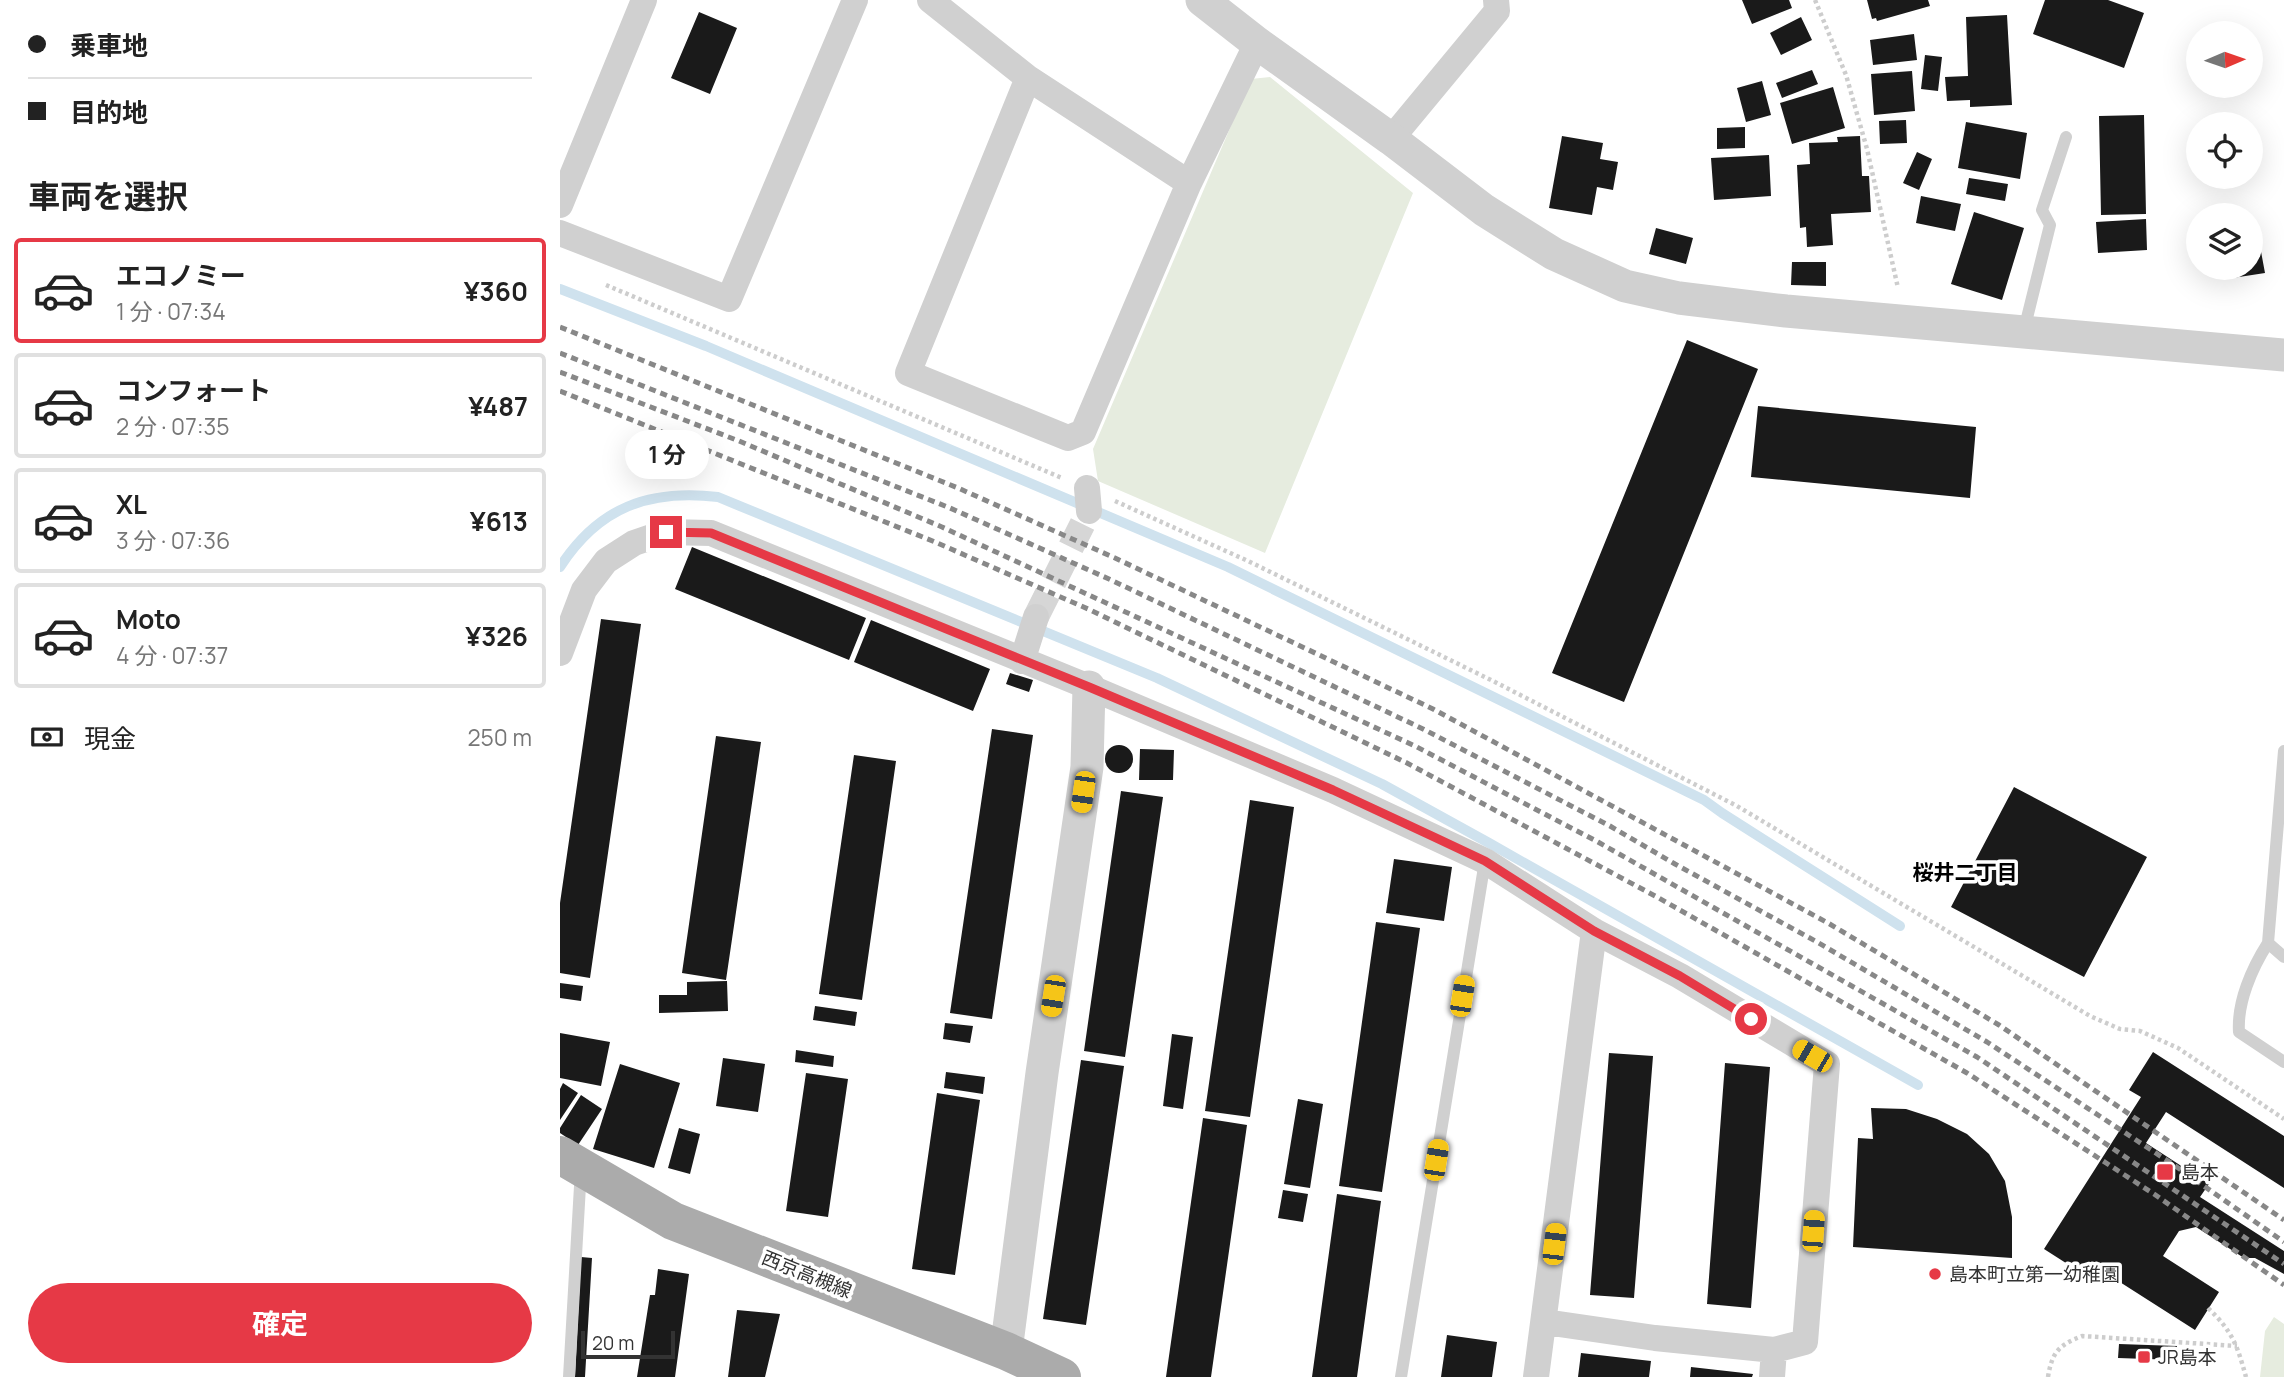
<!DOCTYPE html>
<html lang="ja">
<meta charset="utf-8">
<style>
:root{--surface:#fff;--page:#f2f2f2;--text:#222;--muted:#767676;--line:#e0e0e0;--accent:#e63946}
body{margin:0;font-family:Manrope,"Noto Sans JP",sans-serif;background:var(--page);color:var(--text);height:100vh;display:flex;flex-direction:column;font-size:26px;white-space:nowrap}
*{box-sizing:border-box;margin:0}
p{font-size:23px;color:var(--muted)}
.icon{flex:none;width:38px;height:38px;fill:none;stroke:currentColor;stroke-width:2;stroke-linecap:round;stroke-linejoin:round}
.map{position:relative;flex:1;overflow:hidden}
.side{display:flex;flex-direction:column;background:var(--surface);width:560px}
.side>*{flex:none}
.guide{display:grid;align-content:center;height:154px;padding:0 28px;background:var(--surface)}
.needle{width:46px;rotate:88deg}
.fabs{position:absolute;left:1626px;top:21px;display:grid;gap:14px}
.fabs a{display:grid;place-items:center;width:77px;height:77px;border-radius:50%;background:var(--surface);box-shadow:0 7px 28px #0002;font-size:35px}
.scale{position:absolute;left:21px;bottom:18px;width:94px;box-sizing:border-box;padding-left:7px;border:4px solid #333;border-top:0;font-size:19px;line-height:24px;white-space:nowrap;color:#333;-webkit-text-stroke:5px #fff;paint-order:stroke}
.end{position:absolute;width:32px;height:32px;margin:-16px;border:9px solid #e63946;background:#fff;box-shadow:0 0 0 4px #fff}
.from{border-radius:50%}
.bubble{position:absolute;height:49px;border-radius:24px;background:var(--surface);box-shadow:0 7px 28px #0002;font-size:23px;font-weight:700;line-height:49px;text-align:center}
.car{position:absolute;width:21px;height:42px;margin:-21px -10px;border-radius:9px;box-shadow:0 0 5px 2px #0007;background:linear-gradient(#f5c518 24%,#345 0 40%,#f5c518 0 76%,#345 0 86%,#f5c518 0)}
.guide b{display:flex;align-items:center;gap:24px;height:66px;font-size:26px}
.guide b+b{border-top:2px solid var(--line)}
.guide i{width:18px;height:18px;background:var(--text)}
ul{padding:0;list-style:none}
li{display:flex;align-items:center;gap:21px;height:105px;margin:0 14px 10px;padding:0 14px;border:4px solid var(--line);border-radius:7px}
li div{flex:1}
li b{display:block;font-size:26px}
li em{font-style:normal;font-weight:700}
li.selected{border-color:var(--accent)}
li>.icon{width:63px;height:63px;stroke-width:1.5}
h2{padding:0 28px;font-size:32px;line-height:84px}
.pay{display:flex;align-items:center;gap:18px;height:77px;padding:0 28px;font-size:26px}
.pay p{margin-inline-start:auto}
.button{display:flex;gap:14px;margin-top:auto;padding:14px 28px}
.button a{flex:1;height:80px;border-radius:42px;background:var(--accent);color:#fff;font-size:28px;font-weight:700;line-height:80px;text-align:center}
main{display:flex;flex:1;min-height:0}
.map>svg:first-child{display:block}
</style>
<main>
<section class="side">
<div class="guide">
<b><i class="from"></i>乗車地</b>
<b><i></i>目的地</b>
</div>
<h2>車両を選択</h2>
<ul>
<li class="selected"><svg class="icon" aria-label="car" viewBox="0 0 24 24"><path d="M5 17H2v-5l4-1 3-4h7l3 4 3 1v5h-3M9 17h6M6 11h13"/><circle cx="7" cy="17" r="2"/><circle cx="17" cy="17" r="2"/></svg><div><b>エコノミー</b><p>1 分 · 07:34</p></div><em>¥360</em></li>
<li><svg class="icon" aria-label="car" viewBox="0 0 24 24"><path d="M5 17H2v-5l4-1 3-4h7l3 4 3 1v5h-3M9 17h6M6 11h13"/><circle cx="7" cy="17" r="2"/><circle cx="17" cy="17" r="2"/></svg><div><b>コンフォート</b><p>2 分 · 07:35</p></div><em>¥487</em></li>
<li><svg class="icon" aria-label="car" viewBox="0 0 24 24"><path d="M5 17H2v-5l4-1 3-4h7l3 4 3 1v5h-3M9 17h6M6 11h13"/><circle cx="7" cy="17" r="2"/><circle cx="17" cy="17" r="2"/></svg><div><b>XL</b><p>3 分 · 07:36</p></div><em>¥613</em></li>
<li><svg class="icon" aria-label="car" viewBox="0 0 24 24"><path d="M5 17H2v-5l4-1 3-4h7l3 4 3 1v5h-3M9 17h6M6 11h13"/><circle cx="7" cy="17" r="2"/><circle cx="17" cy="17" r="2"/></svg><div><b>Moto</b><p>4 分 · 07:37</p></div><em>¥326</em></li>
</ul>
<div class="pay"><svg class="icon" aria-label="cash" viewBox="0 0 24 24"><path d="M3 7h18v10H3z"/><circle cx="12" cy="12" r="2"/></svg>現金<p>250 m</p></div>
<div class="button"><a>確定</a></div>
</section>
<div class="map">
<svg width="1724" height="1377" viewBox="0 0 1724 1377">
<rect width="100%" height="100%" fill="#fff"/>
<path fill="#e6ecdf" d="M710 77 853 193 705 553 538 481 533 449 691 79Z
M1714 1317 1724 1324V1377H1700L1705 1331Z"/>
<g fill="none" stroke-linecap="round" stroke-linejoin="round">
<path stroke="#cfe2ee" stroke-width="10" d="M0 289 146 346 668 567 1144 800 1162 813 1340 926
M0 567C39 507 89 489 158 497L597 678 822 784 929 843 1358 1085"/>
</g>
<path fill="#1a1a1a" d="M1182 0H1229L1232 8 1192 24Z
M1307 0H1368L1370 6 1317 21 1316 18 1312 19Z
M1485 0H1548L1584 13 1564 68 1473 34Z
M139 12 177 28 150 94 111 78Z
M1447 15 1452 105 1410 107V100L1387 101 1385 77 1408 76 1406 17Z
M1241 17 1252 40 1221 55 1210 33Z
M1354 34 1357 60 1313 65 1310 40Z
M1365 55 1382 57 1378 91 1361 89Z
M1252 70 1258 84 1222 98 1216 83Z
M1352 71 1355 111 1314 115 1311 74Z
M1202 81 1211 115 1186 122 1177 88Z
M1273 87 1285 128 1232 144 1220 103Z
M1584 115 1586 214 1541 215 1539 116Z
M1346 120 1347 143 1320 144 1319 121Z
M1406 122 1467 133 1460 179 1398 168Z
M1185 127V148L1157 149V128Z
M1002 136 1043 143 1040 159 1058 162 1053 190 1037 187 1032 215 989 208Z
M1300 136 1302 176H1309L1311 212 1271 214 1273 245 1247 247 1246 227 1240 228 1237 165 1250 164 1249 143 1278 142 1277 137Z
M1357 152 1372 159 1359 190 1343 183Z
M1209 155 1211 196 1154 200 1151 158Z
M1409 178 1448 184 1445 201 1406 194Z
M1361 196 1401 204 1395 231 1356 223Z
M1414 212 1464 228 1442 300 1391 284Z
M1586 219 1587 250 1538 253 1536 222Z
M1096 228 1133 238 1126 264 1089 254Z
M1697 230 1705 273 1666 279 1664 268H1690V231Z
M1232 262H1266V286L1231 285Z
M1127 340 1198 369 1064 702 992 673Z
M1198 406 1416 427 1410 498 1191 477Z
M132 547 306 618 289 660 115 589Z
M41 619 81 624 30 978 0 973V903Z
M311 620 430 669 413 711 294 662Z
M450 673 473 680 469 692 446 684Z
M432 729 473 735 432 1019 390 1013Z
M156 736 201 742 166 980 122 973Z
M545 759a14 14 0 1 1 28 0a14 14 0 1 1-28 0Z
M580 749 614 750 613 780H579Z
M294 755 336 761 302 1000 259 994Z
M1454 787 1587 857 1524 977 1391 907Z
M561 791 603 797 565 1057 524 1051Z
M690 800 734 807 690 1117 645 1111Z
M834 859 892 867 884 921 826 913Z
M816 922 860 928 822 1192 779 1186Z
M167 981 168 1011 99 1013V995H127V982Z
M0 983 23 986 21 1001 0 998Z
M255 1006 297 1012 295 1026 253 1020Z
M385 1023 413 1026 410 1043 383 1039Z
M0 1033 50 1042 41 1086 0 1078Z
M612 1034 633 1037 623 1109 603 1106Z
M236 1050 274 1056 273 1067 235 1062Z
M1593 1052 1724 1136V1188L1606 1112 1586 1143 1649 1184 1640 1197 1724 1251V1274L1695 1258H1684L1636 1227 1619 1231 1603 1256 1659 1292 1635 1330 1541 1270 1534 1281 1484 1249 1581 1097 1569 1090Z
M1049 1053 1093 1056 1074 1298 1030 1295Z
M163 1058 205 1064 198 1112 156 1106Z
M521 1060 564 1066 526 1325 483 1319Z
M1165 1063 1210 1067 1191 1308 1147 1304Z
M60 1064 120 1083 94 1168 33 1149Z
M386 1072 425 1077 423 1094 384 1088Z
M246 1073 288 1079 268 1217 226 1211Z
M3 1083 18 1093 0 1120V1089Z
M377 1093 420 1100 395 1275 352 1269Z
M21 1095 42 1109 18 1145 0 1133V1128Z
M738 1099 763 1104 750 1188 724 1184Z
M1311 1108 1346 1109 1377 1119 1407 1134 1429 1154 1445 1181 1452 1217V1258L1293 1247 1298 1138 1313 1139Z
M643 1118 687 1125 651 1377H606Z
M119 1128 140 1134 130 1174 108 1168Z
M723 1190 748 1194 743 1222 718 1218Z
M777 1194 821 1201 797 1377H752Z
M21 1257 32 1258 25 1377H15Z
M98 1269 129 1274 115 1377H77L90 1295H95Z
M177 1310 220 1314 205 1377H168Z
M887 1335 937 1342 932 1377H881Z
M1559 1344 1617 1346 1616 1360 1558 1358Z
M1021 1353 1091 1361 1089 1377H1018Z
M1131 1367 1193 1374 1192 1377H1130Z"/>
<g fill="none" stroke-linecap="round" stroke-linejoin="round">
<path stroke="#d6d6d6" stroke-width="26" stroke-dasharray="26 13" stroke-linecap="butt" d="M476 617 529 511"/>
<path stroke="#cdcdcd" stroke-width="4.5" stroke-dasharray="3.5 3.5" stroke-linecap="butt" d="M1255 0 1286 75 1307 149 1338 288
M46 285 502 478
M555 501 688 561 933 681 1177 806 1530 1016 1560 1029 1580 1031 1618 1048 1724 1119
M1648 1308C1673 1332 1677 1345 1686 1377
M1488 1377C1492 1352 1499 1345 1522 1336L1677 1346"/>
<path stroke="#d0d0d0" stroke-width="12" d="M1464 330 1490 225 1482 210 1506 137
M1724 751 1708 943C1692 968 1677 1002 1679 1032L1724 1062
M1708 943 1724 957
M9 1377 20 1186 23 1172
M841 1377 925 861"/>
<path stroke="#d0d0d0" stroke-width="26" d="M370 0 468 78 629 183
M468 78 348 373 508 438 523 432 629 183 697 43
M831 139 937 11 936 0
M0 205 84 0
M0 233 169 299 295 0
M527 488 529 511
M0 653 24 590 46 561 74 543 106 532 151 533 529 687 773 790 925 861 1034 931 1120 976 1267 1064 1245 1342 1214 1350 1095 1338 985 1322
M462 661 476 617
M976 1377 1034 931
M1212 1377 1214 1350"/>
<path stroke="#d0d0d0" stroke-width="33" d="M642 0 697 43 831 139 924 210 994 254 1065 286 1119 298 1226 311 1724 355
M446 1351 482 1073 527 767 529 687"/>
<path stroke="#ababab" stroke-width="38" d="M0 1155 113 1221 446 1351 502 1377"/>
<path stroke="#888" stroke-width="5" stroke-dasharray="7 5" stroke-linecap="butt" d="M0 327 398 488 555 558 873 709 1268 923 1439 1025 1724 1220
M0 353 390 508 549 579 863 729 1050 826 1115 864 1257 942 1427 1042 1611 1163 1724 1242
M0 372 179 441 382 527 855 746 1038 842 1417 1057 1724 1264
M0 391 375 542 528 609 847 763 1097 897 1407 1073 1594 1194 1724 1285"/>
</g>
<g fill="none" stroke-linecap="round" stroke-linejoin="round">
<path stroke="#e63946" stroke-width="9" d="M106 532 151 533 529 687 773 790 874 837 925 861 1034 931 1120 976 1191 1019"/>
</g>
<g fill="#e63946" stroke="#fff" stroke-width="2.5">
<rect x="1596" y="1163" width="18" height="18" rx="3.5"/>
<circle cx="1375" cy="1274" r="7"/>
<rect x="1577" y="1350" width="14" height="14" rx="3.5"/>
</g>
<g text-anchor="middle" stroke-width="7" stroke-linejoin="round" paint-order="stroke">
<g font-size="19" fill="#333" stroke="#fff" text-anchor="start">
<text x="1621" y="1179">島本</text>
<text x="1389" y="1281">島本町立第一幼稚園</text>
<text x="1598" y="1364">JR島本</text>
</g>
<g font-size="19" fill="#333" stroke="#fff">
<text transform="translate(247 1274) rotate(22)" y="7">西京高槻線</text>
</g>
<g font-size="21" font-weight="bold" fill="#000" stroke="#fff">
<text x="1405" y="880">桜井二丁目</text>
</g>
</g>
</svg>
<div class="fabs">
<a><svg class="needle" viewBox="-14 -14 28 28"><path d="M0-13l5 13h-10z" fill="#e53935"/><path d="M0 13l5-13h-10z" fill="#767676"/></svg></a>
<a><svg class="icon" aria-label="locate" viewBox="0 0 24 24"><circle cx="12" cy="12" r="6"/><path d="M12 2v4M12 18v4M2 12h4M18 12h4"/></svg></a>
<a><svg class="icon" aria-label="layers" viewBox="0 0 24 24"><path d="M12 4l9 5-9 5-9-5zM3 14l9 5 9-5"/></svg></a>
</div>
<div class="scale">20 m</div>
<i class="end from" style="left:1191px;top:1019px"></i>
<i class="end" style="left:106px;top:532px"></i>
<div class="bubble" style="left:65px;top:430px;width:84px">1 分</div>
<i class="car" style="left:523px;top:792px;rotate:188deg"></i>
<i class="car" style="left:493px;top:996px;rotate:189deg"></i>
<i class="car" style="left:902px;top:996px;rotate:9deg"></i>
<i class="car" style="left:1252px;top:1056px;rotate:300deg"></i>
<i class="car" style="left:876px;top:1160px;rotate:9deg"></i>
<i class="car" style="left:1253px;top:1231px;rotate:4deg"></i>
<i class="car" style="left:994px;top:1244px;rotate:7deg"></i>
</div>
</main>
